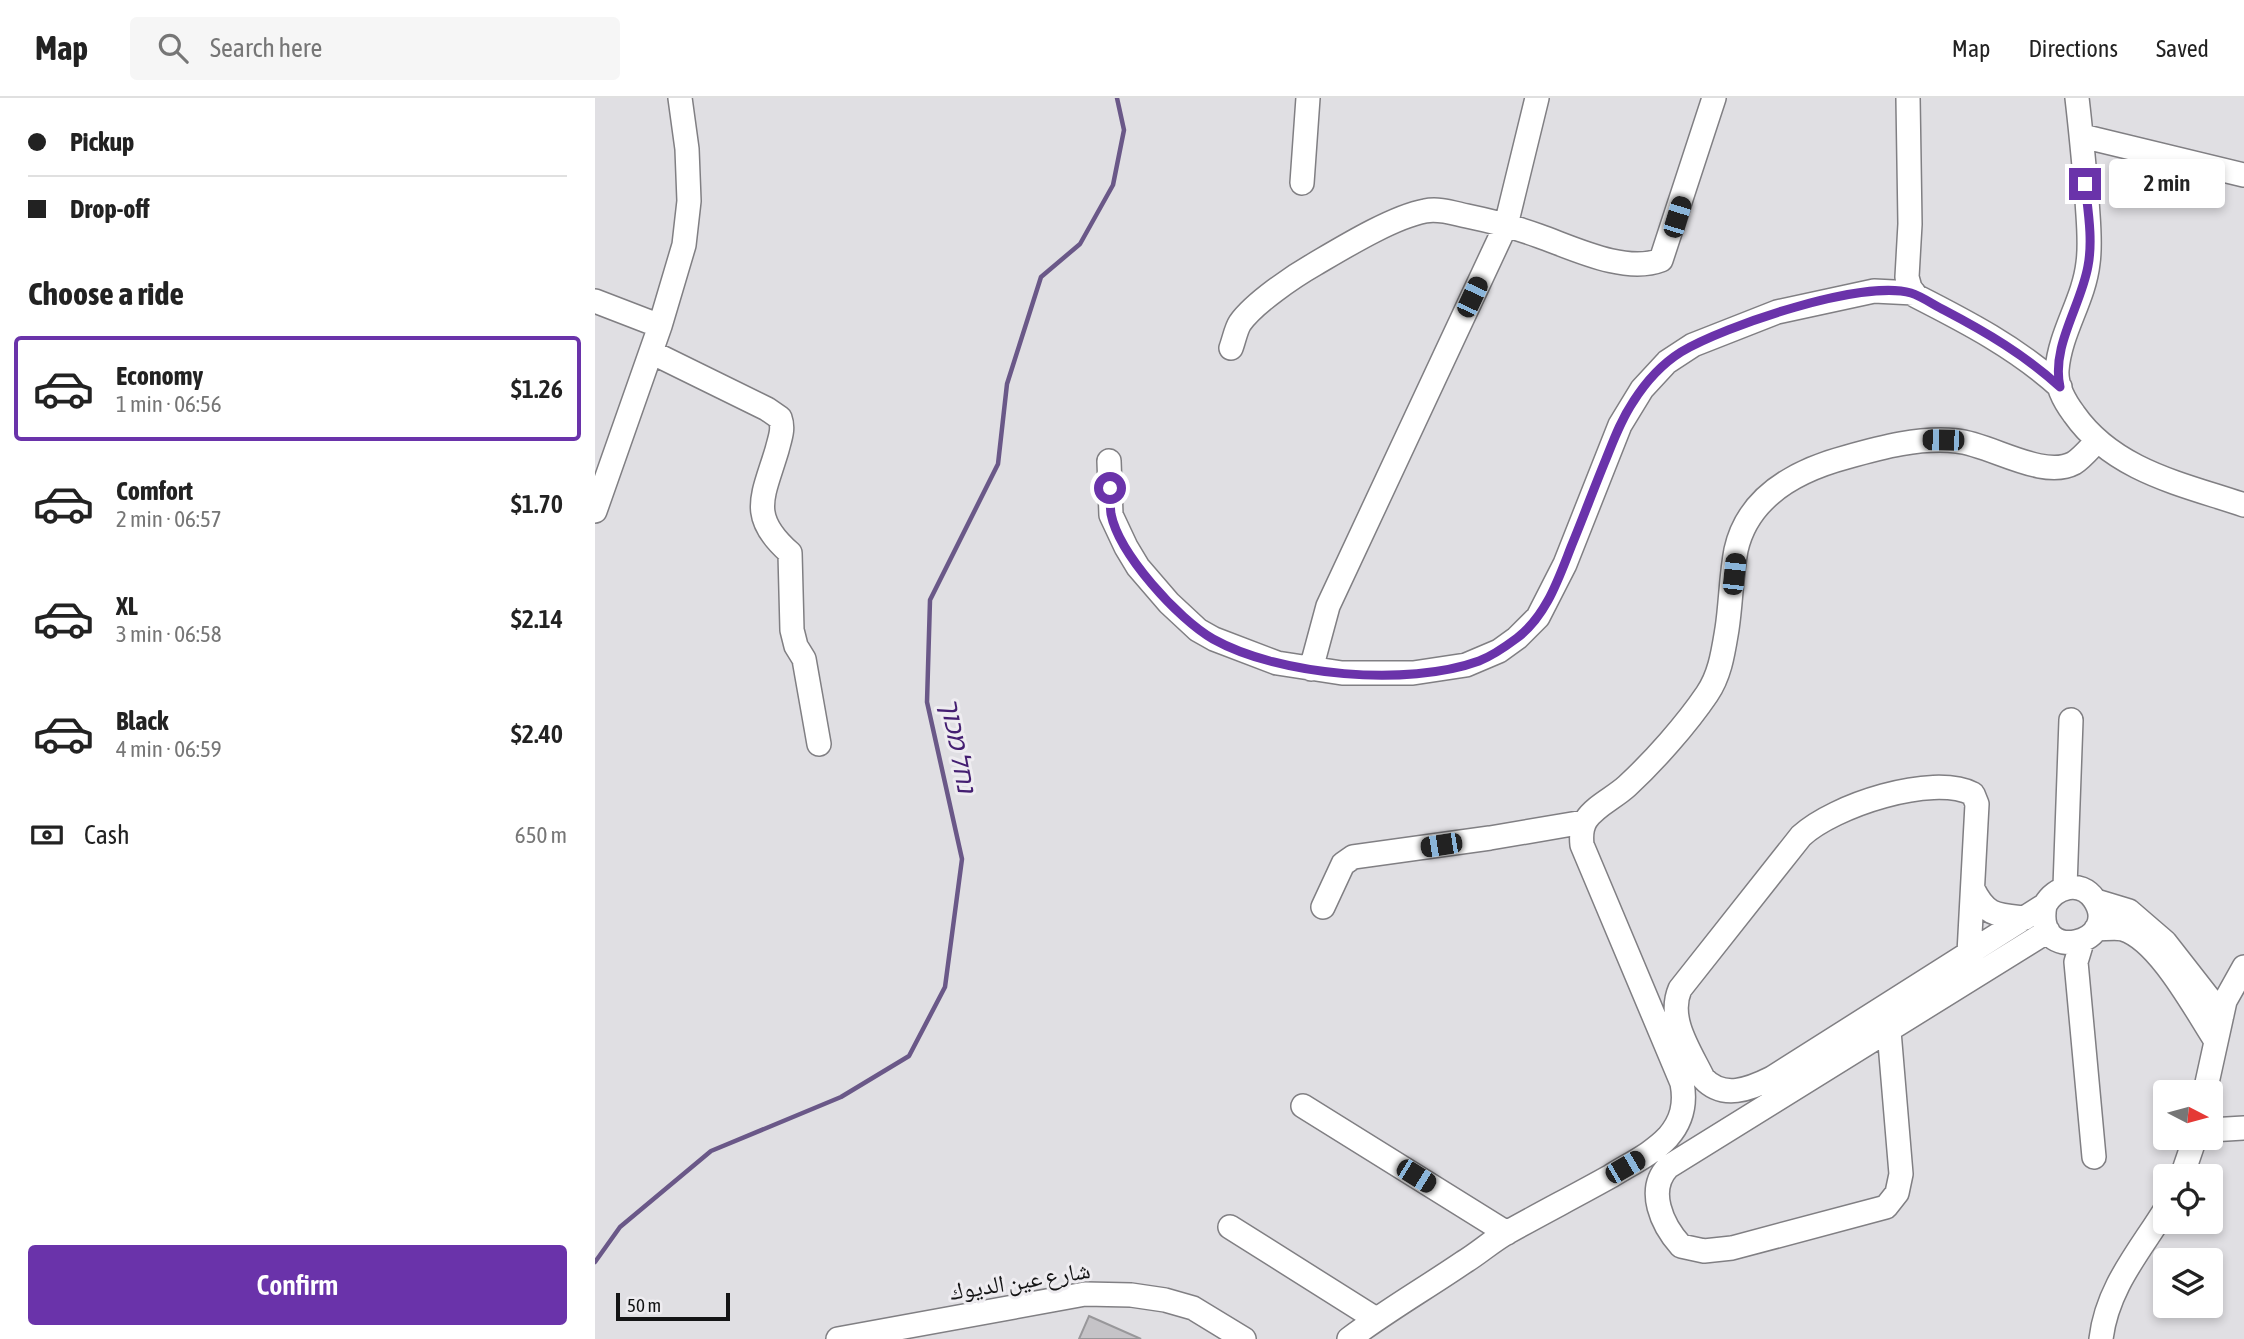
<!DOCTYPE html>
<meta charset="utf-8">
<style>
:root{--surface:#fff;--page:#f6f6f6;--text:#222;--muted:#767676;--line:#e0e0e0;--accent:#6a33aa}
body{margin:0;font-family:"Asap Condensed","Noto Naskh Arabic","Noto Sans Hebrew",sans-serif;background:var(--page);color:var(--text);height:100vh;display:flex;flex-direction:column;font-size:26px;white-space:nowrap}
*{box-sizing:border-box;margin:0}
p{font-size:23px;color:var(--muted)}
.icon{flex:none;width:38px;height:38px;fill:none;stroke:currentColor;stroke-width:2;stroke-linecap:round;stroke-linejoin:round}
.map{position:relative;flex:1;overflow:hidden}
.panel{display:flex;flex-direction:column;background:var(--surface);width:595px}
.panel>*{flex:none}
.banner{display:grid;align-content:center;height:154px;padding:0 28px;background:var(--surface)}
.needle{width:46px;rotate:96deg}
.buttons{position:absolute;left:1558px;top:982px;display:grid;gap:14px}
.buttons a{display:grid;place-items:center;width:70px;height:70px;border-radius:7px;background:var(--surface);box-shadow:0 4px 10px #0003;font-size:35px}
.scale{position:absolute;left:21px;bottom:18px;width:114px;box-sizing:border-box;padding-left:7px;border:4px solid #141415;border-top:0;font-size:19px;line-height:24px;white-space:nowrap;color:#141415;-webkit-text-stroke:5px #eeecf0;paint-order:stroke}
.end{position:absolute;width:32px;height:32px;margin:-16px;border:9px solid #6a33aa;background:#fff;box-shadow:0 0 0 4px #fff}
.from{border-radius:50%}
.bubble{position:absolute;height:49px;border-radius:7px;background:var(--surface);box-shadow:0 4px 10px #0003;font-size:23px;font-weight:600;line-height:49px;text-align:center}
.car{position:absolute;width:21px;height:42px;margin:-21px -10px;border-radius:9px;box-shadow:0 0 5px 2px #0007;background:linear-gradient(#222 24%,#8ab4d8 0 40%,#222 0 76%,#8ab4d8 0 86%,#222 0)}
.banner b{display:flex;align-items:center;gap:24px;height:66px;font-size:26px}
.banner b+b{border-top:2px solid var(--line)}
.banner i{width:18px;height:18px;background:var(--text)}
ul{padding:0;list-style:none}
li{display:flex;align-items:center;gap:21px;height:105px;margin:0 14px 10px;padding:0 14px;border:4px solid transparent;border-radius:7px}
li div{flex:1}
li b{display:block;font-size:26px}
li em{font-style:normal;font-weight:600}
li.on{border-color:var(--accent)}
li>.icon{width:63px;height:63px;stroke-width:1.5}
h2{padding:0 28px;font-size:32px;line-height:84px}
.pay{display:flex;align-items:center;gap:18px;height:77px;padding:0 28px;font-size:26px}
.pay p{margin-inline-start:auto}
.cta{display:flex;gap:14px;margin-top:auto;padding:14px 28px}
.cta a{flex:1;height:80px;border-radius:7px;background:var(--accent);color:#fff;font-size:28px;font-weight:600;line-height:80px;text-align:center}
header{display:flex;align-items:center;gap:42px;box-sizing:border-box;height:98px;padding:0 35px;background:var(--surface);border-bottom:2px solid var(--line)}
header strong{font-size:33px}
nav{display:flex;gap:38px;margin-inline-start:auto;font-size:24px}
.search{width:490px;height:63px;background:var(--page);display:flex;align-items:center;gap:18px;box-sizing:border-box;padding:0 24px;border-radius:7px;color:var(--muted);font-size:26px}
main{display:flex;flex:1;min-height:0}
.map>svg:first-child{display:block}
</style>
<header>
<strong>Map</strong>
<div class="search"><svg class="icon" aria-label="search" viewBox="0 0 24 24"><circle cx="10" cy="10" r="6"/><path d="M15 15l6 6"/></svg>Search here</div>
<nav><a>Map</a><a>Directions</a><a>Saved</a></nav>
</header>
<main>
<section class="panel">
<div class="banner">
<b><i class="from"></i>Pickup</b>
<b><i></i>Drop-off</b>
</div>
<h2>Choose a ride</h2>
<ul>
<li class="on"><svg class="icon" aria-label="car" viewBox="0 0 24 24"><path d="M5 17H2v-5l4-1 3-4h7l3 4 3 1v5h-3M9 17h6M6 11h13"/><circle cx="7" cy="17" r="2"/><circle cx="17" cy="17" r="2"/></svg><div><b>Economy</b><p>1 min · 06:56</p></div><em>$1.26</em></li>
<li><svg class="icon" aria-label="car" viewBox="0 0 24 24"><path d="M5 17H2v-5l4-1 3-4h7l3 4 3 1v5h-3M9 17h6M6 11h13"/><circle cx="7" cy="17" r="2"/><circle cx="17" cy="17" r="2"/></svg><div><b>Comfort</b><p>2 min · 06:57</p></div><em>$1.70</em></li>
<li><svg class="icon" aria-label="car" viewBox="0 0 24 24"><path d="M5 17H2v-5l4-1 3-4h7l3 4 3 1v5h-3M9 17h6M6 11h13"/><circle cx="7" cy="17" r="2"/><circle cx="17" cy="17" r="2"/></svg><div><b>XL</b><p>3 min · 06:58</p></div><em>$2.14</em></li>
<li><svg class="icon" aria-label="car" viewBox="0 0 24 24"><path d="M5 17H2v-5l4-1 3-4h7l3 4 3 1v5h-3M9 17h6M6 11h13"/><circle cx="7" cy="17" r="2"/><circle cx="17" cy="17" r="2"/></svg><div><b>Black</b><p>4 min · 06:59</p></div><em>$2.40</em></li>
</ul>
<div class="pay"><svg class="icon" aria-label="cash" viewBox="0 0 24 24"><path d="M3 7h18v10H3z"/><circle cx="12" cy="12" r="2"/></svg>Cash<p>650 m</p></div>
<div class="cta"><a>Confirm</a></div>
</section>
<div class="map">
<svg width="1649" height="1241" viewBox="0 0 1649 1241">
<rect width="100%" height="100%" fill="#e0dfe3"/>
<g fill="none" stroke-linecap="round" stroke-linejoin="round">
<path stroke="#6a5888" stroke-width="4.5" d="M0 1164 25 1129 116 1053 246 999 314 958 350 889 367 761 332 604 335 502 403 366 412 286 446 179 485 146 518 87 529 32 522 0"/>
</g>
<path fill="#c5c3c7" stroke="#98979a" stroke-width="2" d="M494 1218 546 1241H484Z"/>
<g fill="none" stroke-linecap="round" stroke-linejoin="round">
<defs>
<path id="minor" d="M1313 0 1315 126 1312 179 1315 190 1321 198C1372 224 1422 250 1465 289
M1482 0C1486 34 1489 67 1492 101 1493 122 1496 144 1493 165 1489 202 1465 234 1462 272 1461 287 1470 304 1479 316 1519 373 1587 386 1649 407
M1487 38 1649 77
M707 85 713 0
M0 203 65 228
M636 250C639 242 641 231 645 225 659 205 699 178 720 166 749 149 798 119 830 113 844 110 858 115 872 118 896 123 920 129 944 138 978 150 1030 176 1066 162L1119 0
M56 254 172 311 185 320C189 331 185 340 182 352 168 399 153 418 195 455L197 532 201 548 209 561 224 646
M514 363 516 417 531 449 543 469 574 505 603 532 619 541 682 565 747 575H818L871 567 904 553 922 540 943 519 970 466 1025 327 1047 291 1072 264 1098 247 1182 214 1279 193 1319 195
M0 413 65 228 89 147 94 103 92 51 85 0
M716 571 733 508 911 127 942 0
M1470 789 1476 622
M1378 791C1391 818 1402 817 1430 820
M1501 803 1534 813 1570 844 1627 917
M728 809 748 766 758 759 895 740 989 724
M1501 831C1510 831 1520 829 1528 831 1564 842 1600 911 1621 943
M1487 844 1481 864 1499 1059
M1374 855 1382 706 1378 696C1337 675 1238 708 1206 738L1085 891C1072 921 1095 953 1108 980 1128 1002 1155 991 1177 980L1450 807C1460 789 1485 781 1499 801 1529 845 1438 869 1450 807
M1294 933 1306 1076 1302 1095 1291 1109 1137 1150 1109 1153 1086 1148C1067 1127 1051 1092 1073 1069L1453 833
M1610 994 1630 903 1649 869
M708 1008 912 1135
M1615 1032 1649 1030
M1587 1078 1600 1040
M635 1129 781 1221
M243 1241 490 1196 536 1197 570 1202 598 1210 649 1241
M754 1241C791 1213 831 1190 869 1164 884 1155 898 1142 913 1134 947 1115 982 1097 1016 1078 1035 1066 1057 1056 1073 1039 1087 1023 1091 1006 1087 985L987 747C986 738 986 730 991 722 1000 708 1019 700 1032 688 1059 663 1091 627 1112 596 1125 577 1128 555 1132 531 1136 505 1136 478 1141 452 1153 398 1203 372 1252 359 1287 349 1325 339 1362 343 1395 346 1448 382 1479 365 1487 360 1495 350 1502 343
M1506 1241C1512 1190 1544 1154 1570 1112"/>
</defs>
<use href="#minor" stroke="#807f83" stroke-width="26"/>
<use href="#minor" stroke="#fff" stroke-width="23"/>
</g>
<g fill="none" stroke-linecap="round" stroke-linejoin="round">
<path stroke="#6a33aa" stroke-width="9" d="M515 390C515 399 515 408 516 416 524 456 583 521 618 541 684 578 813 589 884 563 897 558 910 549 922 540 951 518 963 482 976 449 988 420 999 390 1011 361 1019 341 1026 322 1038 304 1050 285 1067 266 1086 254 1129 228 1268 181 1316 195 1326 198 1339 207 1349 212 1391 234 1430 257 1465 289 1456 248 1486 208 1493 168 1498 142 1493 113 1490 86"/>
</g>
<g text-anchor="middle" stroke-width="6" stroke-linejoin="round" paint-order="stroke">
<g font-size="24" fill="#141415" stroke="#eeecf0">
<text transform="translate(425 1183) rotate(-9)" y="8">شارع عين الديوك</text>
</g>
<g font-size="26" font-style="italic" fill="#441e71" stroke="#eeecf0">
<text transform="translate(363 647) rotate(79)" y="9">נחל מכוך</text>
</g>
</g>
</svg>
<div class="buttons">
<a><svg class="needle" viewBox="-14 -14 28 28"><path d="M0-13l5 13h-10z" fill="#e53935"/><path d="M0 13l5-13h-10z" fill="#767676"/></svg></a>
<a><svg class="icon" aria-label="locate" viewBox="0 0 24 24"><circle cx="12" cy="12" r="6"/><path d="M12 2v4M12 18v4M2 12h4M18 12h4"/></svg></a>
<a><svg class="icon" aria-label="layers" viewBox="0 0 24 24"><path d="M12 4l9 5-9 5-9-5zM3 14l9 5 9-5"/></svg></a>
</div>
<div class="scale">50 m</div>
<i class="end from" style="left:515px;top:390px"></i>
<i class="end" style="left:1490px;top:86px"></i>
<div class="bubble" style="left:1514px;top:61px;width:116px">2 min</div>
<i class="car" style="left:1082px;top:119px;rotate:17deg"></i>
<i class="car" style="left:877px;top:199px;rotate:25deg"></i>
<i class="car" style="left:1348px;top:342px;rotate:271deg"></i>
<i class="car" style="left:1139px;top:476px;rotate:6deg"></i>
<i class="car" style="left:846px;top:747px;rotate:261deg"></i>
<i class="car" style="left:1030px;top:1069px;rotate:60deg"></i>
<i class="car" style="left:821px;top:1078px;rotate:122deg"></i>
</div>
</main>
